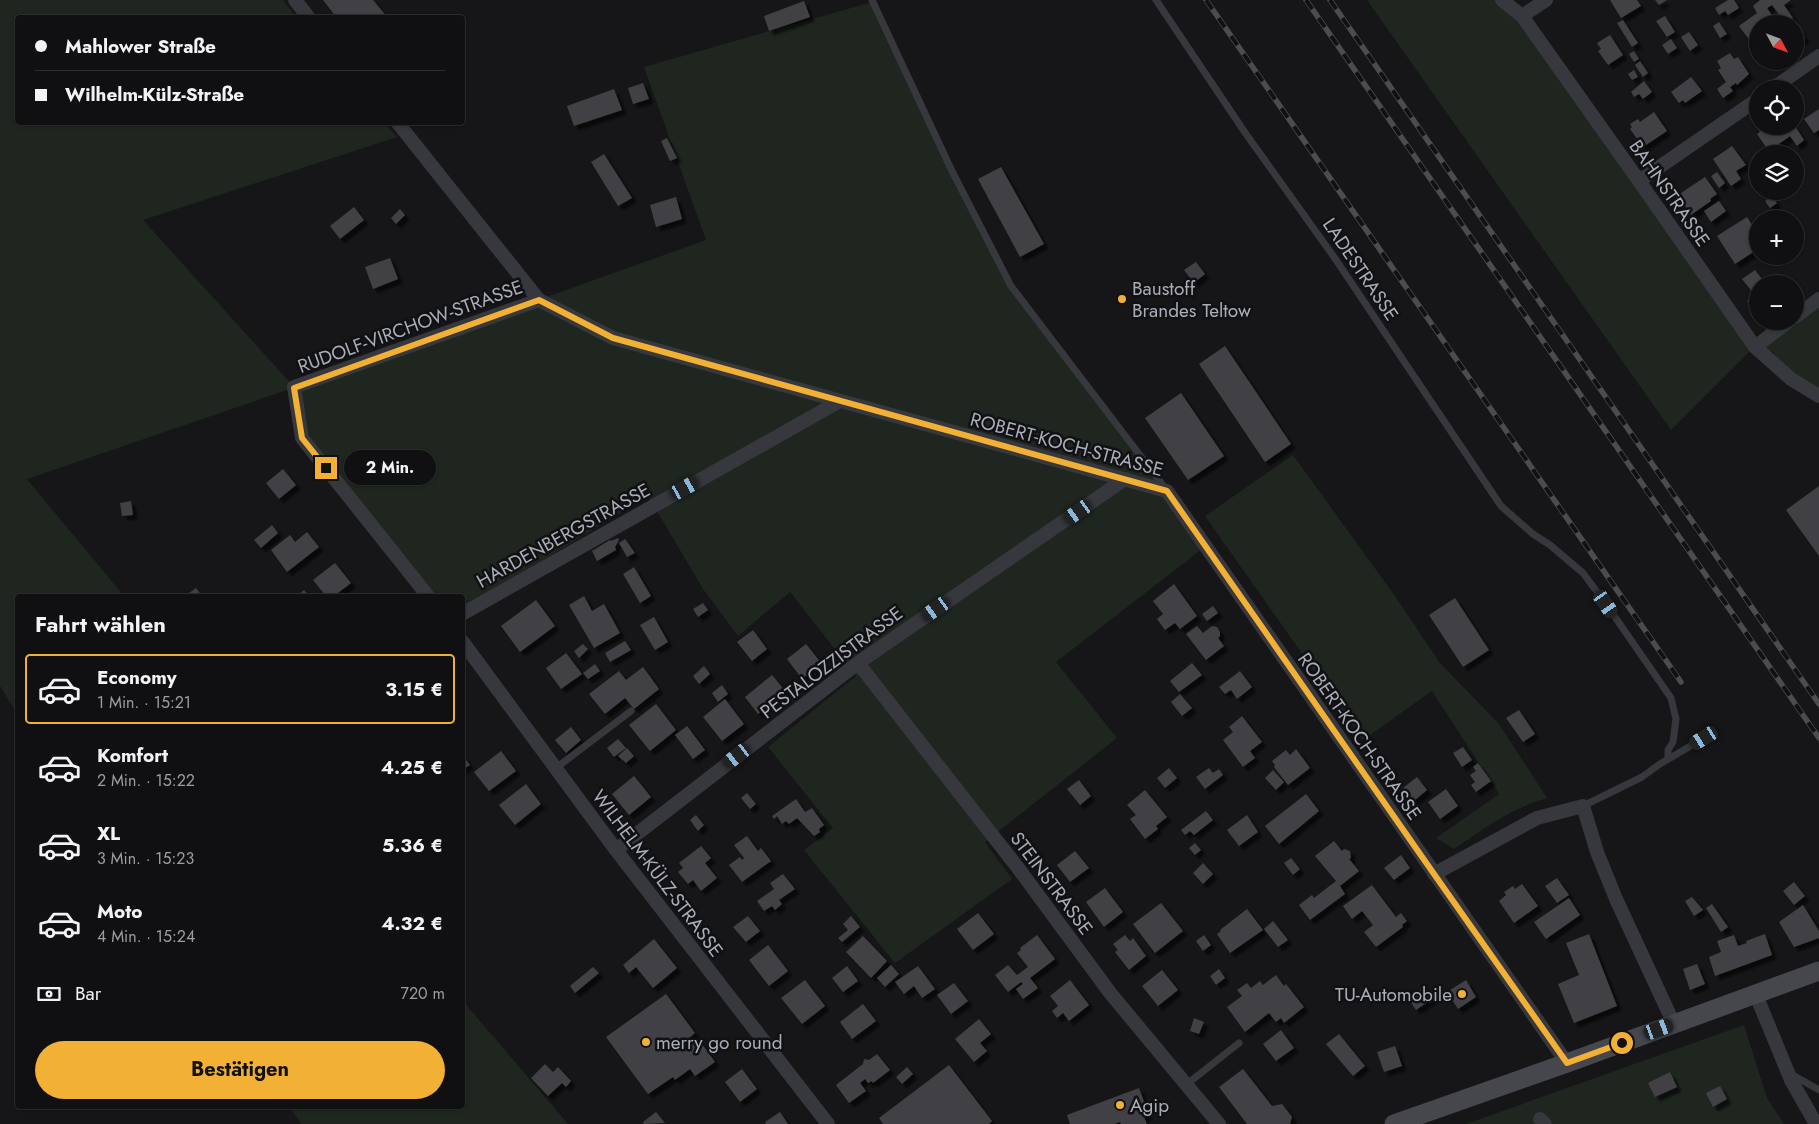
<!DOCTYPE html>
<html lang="de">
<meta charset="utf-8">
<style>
:root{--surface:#101012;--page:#1e1e20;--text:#f1f3f6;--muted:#9c9d9f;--line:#303032;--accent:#f2b134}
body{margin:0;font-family:Jost,sans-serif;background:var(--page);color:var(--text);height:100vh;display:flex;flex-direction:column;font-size:19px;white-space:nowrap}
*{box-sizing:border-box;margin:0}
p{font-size:16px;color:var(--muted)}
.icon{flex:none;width:28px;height:28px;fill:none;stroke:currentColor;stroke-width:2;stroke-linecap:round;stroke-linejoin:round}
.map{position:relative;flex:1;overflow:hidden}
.sheet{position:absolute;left:15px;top:594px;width:450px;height:515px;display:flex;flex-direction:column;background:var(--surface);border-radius:5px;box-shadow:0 1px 4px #0004,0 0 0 1px var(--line)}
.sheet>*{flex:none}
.guide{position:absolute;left:15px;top:15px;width:450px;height:110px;border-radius:5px;box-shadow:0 1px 4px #0004,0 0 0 1px var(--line);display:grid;align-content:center;height:110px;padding:0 20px;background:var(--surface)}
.needle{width:32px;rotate:131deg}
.buttons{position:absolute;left:1749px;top:15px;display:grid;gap:10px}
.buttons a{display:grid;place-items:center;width:55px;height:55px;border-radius:50%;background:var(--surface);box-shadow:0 1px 4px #0004,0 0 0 1px var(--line);font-size:25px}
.end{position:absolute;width:22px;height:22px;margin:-11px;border:6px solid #f2b134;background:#111;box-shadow:0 0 0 2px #111}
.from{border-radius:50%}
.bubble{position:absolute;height:35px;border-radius:18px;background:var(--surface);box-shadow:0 1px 4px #0004,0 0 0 1px var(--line);font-size:16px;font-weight:700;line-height:35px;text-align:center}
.car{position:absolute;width:15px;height:30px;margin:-15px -8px;border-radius:6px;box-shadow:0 0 4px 1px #0007;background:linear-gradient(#222 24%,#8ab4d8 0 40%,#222 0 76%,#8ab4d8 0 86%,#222 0)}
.guide b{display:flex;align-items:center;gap:18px;height:48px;font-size:19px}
.guide b+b{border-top:1px solid var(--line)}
.guide i{width:12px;height:12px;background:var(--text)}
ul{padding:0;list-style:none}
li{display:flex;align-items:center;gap:15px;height:70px;margin:0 10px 8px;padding:0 10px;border:2px solid transparent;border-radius:5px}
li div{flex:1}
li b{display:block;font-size:19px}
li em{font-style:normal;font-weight:700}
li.current{border-color:var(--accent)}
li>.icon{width:45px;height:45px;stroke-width:1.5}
h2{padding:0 20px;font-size:22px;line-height:60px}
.pay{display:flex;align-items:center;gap:12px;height:55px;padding:0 20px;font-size:19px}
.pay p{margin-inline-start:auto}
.button{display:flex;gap:10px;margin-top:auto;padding:10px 20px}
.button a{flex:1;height:58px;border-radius:30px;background:var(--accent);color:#111;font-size:20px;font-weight:700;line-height:58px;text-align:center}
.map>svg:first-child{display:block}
</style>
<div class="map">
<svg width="1819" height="1124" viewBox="0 0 1819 1124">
<defs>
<filter id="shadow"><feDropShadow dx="4.5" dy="4.5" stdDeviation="1" flood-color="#0009"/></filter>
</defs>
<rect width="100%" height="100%" fill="#161618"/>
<path fill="#1e261f" d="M0 0H283L296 17 18 18V122H383L397 137 143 220 294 387 706 240 644 67 872 2 1011 286 1206 546 1056 662 1117 738 985 842 1012 879 895 963 804 850 833 828 768 747 856 676 790 592 738 636 703 589 648 496 463 609 462 596H434L308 434 293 388 27 479 124 596H18L17 714 0 686Z
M1367 0H1502L1751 350 1671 430Z
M1819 299V396L1791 379 1773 352 1755 347Z
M1293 455 1395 596 1440 663 1499 724 1547 798C1510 809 1485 828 1454 849L1436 838 1499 794 1432 691 1363 740 1205 516Z
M463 1001 568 1124H301L289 1106H462Z
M1744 1025 1767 1098 1784 1124H1466Z"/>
<path fill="#404145" filter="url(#shadow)" d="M323 0H373L388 18H337Z
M1610 0H1637L1641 6 1621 18Z
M1655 0H1667L1659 5Z
M1728 0H1734L1739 8 1728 15 1725 11 1719 15 1715 8Z
M1760 0H1791L1784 5 1793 18 1785 23 1772 5 1767 8 1778 24H1758V42L1753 45 1739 26 1757 13 1753 6Z
M804 1 810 17 769 31 764 16Z
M1665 16 1675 32 1667 37 1656 21Z
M1623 20 1638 43 1632 47 1617 23Z
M1719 22 1727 34 1720 38 1713 26Z
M1795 24 1805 38 1795 46Z
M1689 32 1698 45 1690 51 1681 37Z
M1610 35 1623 55 1608 65 1598 51 1601 49 1597 43Z
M1671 39 1677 48 1668 54 1662 45Z
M1634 51 1639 59 1634 62 1629 54Z
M1730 53 1734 59 1738 57 1749 74 1737 85 1736 83 1730 87 1733 91 1723 98 1717 89 1726 82 1718 70 1721 68 1717 61Z
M1640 61 1648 73 1643 77 1635 65Z
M1634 70 1638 77 1632 80 1628 74Z
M1691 77 1702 91 1685 103 1683 100 1679 103 1671 92Z
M1644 81 1652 92 1643 99 1639 94 1634 97 1631 92Z
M643 83 649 99 633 104 628 88Z
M614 89 622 110 574 126 567 106Z
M1819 109V130L1814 133 1804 119Z
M1654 112 1667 131 1643 147 1630 129 1632 127 1630 124 1638 119 1640 122Z
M1761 126H1795L1804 140 1797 146 1790 136 1772 149 1769 145 1766 147 1757 134 1760 132 1758 129Z
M667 138 677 158 670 161 661 141Z
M1732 146 1746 165 1736 171 1741 179 1731 186 1713 159Z
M604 154 632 198 618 206 591 162Z
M1001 167 1044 244 1020 257 978 179Z
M1717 172 1725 183 1719 188 1711 176Z
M1705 177 1717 194 1710 199 1711 201 1691 215 1678 195Z
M1772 196 1777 203 1770 208 1765 201Z
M676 197 682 219 656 227 650 205Z
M1719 201 1726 211 1711 222 1704 211Z
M354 207 364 220 340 239 330 226Z
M400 209 405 215 396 224 391 218Z
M1747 217 1758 234V249L1735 264 1717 236Z
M390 258 398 279 373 289 365 267Z
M1196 262 1205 274 1194 283 1184 270Z
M1755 270 1766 284H1758V291L1754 294 1742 279Z
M1753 297 1758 304 1752 308 1747 301Z
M1225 346 1291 444 1265 462 1199 364Z
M1181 393 1224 456 1188 480 1145 418Z
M283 469 296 485 279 499 266 483Z
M1819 486V556L1786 510Z
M131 501 133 515 122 516 120 503Z
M272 525 278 533 261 548 254 540Z
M307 532 319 547 287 572 271 550 290 535 295 542Z
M618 538 619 540 615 547 616 550 597 561 592 551 610 540 611 541Z
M625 539 635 553 627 557 619 543Z
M335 563 351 583 334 596H326L313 580Z
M634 567 651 596 640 603 623 574Z
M1174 584 1197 616 1180 629 1175 623 1165 630 1157 619 1163 614 1153 601Z
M196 588 202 596H185Z
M304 590 309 596H296Z
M584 596 592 611 604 604 620 633 594 648 569 605Z
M1455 598 1489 650 1463 667 1429 615Z
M536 600 555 626 520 652 501 626Z
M703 603 708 610 698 617 693 609Z
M1213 606 1218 613 1207 621 1202 614Z
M654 617 668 642 655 650 640 625Z
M1197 626 1203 633 1212 626 1217 627 1220 632V636L1218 638 1224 646 1206 660 1186 634Z
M753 630 767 649 752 661 737 642Z
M625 641 631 650 610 662 605 653Z
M583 644 588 649 579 658 574 651Z
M806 644 822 664 802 679 787 659Z
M566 653 582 674 561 689 546 668Z
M1192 663 1202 675 1179 692 1170 681Z
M595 664 600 671 588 679 583 673Z
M704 666 710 674 699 684 693 676Z
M643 667 659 689 634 709 625 698 605 714 589 694 619 671 626 680Z
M1240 671 1252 687 1237 699 1231 690 1225 694 1219 687Z
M772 675 786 692 758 714 745 697Z
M722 685 728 694 718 702 712 693Z
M1180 694 1192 708 1182 716 1171 702Z
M725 699 744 724 722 741 703 717Z
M656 704 676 730 650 751 629 725Z
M1519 710 1535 734 1523 742 1506 718Z
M1242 716 1262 742 1250 751 1255 758 1243 767 1223 740 1233 732 1229 727Z
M687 726 705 750 693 759 675 735Z
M571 727 581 740 566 753 555 740Z
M618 739 626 748 614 757 607 748Z
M1463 747 1472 760 1462 767 1453 753Z
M627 748 634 756 626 763 618 756Z
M1296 749 1310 768 1288 785 1274 767 1275 765 1272 761 1286 750 1290 755Z
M501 751 516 771 489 791 474 772Z
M462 755 470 765 462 770Z
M1478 763 1491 781 1476 792 1471 785 1475 782 1470 775 1476 771 1473 767Z
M1169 768 1177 778 1165 788 1157 778Z
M1209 768 1213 773 1219 769 1223 775 1205 789 1196 777Z
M1273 770 1284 782 1276 790 1265 778Z
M634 776 651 797 629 815 612 794Z
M1417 777 1427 790 1409 805 1399 791Z
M1079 780 1091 796 1080 805 1067 789Z
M526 784 541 804 515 825 499 805Z
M1446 789 1458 806 1440 819 1428 802Z
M1145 790 1167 817 1156 826 1158 829 1145 839 1130 819 1136 815 1127 805Z
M747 793 756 804 750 809 741 798Z
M1306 794 1319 811 1279 844 1265 826Z
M796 799 805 812 812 808 824 825 819 829 820 832 814 836 797 818 789 824 786 821 782 824 777 816 774 819 772 816Z
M1206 811 1213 820 1194 835 1190 831 1185 835 1181 830Z
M696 815 704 825 698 831 690 820Z
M1247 815 1258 832 1239 846 1227 830Z
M747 836 758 851 761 848 771 861 742 882 729 865 740 857 742 860 744 858 734 845Z
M1334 841 1342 851 1344 849 1350 851 1351 858 1349 859 1359 871 1340 886 1345 894 1310 920 1299 905 1312 895 1314 898 1336 881 1315 856Z
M1195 843 1201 850 1195 855 1189 848Z
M701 846 711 858 705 863 717 878 701 891 693 880 688 884 678 872 683 868 679 863Z
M1075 851 1089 868 1070 882 1057 865Z
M1401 855 1410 868 1394 880 1384 868Z
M1291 858 1300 869 1293 875 1284 863Z
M1203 863 1213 874 1203 884 1193 873Z
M783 874 795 889 779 900 782 904 775 910 772 906 764 911 757 901 774 889 770 883Z
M1557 878 1569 895 1557 903 1545 886Z
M1794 882 1805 896 1794 905 1783 891Z
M1522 884 1538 906 1514 923 1499 901 1506 895 1504 892 1513 886 1515 889Z
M1372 885 1396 917 1401 913 1407 921 1402 925 1403 927 1376 947 1364 932 1373 925 1362 911 1352 919 1343 906Z
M1105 888 1123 912 1104 927 1086 902Z
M1692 897 1703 910 1694 916 1685 901Z
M1569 898 1580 915 1546 939 1534 922Z
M1161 903 1183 931 1155 953 1133 924Z
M1712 904 1728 927 1721 932 1706 908Z
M1803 905 1819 931V938L1794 947 1779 922Z
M1247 909 1263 930 1230 953 1217 934 1221 931 1220 930Z
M978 913 994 934 973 950 957 929Z
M748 916 760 931 746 942 733 927Z
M851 916 860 927 842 942 838 938 848 930 843 924Z
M1273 921 1288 940 1278 947 1264 929Z
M1589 934 1617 1006 1574 1023 1558 984 1579 975 1566 943Z
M1765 934 1772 955 1715 976 1709 957 1721 952 1717 941 1734 935 1738 946 1747 943 1746 941Z
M1037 935 1055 959 1030 978 1038 988 1023 999 1016 989 1023 984 1021 982 1008 992 995 975 1008 965 1017 975 1028 967 1017 953 1021 950 1020 948Z
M1125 935 1130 941 1133 938 1146 956 1129 970 1115 952 1118 950 1113 944Z
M1204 935 1211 945 1203 951 1196 941Z
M863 936 887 961 871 978 846 952Z
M654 939 677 968 653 988 636 967 629 973 623 965Z
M768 945 788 971 769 986 749 960Z
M1697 964 1705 984 1690 990 1683 969Z
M891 965 899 974 885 987 877 978Z
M847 966 858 981 843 992 832 978Z
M918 966 935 989 922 998 914 986 904 994 895 982Z
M593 967 599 973 575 993 570 986Z
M1219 969 1225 978 1216 985 1210 976Z
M1162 970 1178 990 1158 1006 1142 986Z
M1276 975 1284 986 1286 984 1304 1007 1284 1023 1281 1018 1276 1022 1269 1013 1245 1032 1227 1007 1242 996 1237 990 1247 983 1251 988 1260 981 1263 985Z
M805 980 825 1006 802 1024 781 998Z
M1070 980 1089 1005 1069 1021 1063 1013 1057 1018 1052 1011 1058 1006 1050 996Z
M1466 980 1476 997 1458 1009 1447 992Z
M954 983 968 1001 951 1014 937 995Z
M1424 987 1432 999 1416 1010 1408 998Z
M666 994 695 1033 688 1039 692 1045 699 1040 715 1062 695 1076 690 1069 675 1080 673 1077 648 1094 606 1037Z
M863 1004 876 1021 852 1039 840 1022Z
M1194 1018 1204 1022 1199 1034 1190 1031Z
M979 1019 991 1034 980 1043 987 1051 974 1062 955 1039Z
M1281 1030 1294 1048 1276 1061 1263 1044Z
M1339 1034 1365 1066 1353 1076 1326 1044Z
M1395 1046 1402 1066 1384 1072 1377 1052Z
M877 1054 890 1070 873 1083 872 1081 868 1083 865 1079 860 1083 866 1091 849 1103 836 1085 863 1064 864 1059 869 1060Z
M545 1064 553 1072 558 1067 571 1081 566 1087 562 1083 548 1096 531 1078Z
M949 1065 992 1121 989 1124H883L879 1118Z
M907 1067 913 1074 902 1084 896 1077Z
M742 1069 757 1089 740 1102 725 1082Z
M1243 1069 1272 1106 1282 1104 1292 1117 1290 1124H1247L1219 1087Z
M1670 1072 1677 1087 1655 1097 1648 1083Z
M1720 1086 1727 1099 1713 1107 1706 1093Z
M1139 1088 1149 1115 1144 1117 1147 1124H1121L1120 1122 1114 1124H1070L1067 1115Z
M656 1112 665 1123 644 1124 643 1122Z
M780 1112 788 1124H766L765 1122Z"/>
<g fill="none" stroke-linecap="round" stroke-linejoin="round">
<path stroke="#37383d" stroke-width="7" d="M872 0 951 169 1011 286 1165 488
M1156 0 1246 134 1334 257 1501 506 1533 534 1550 545 1583 573 1606 604 1671 698 1676 719 1673 742 1668 750V759
M556 768 631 711
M1583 806 1642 777 1660 764 1704 738
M1791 1074 1819 1090
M1187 1084 1239 1043"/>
<path stroke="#37383d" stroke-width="14" d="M295 0 309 18
M1502 0 1522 16 1639 181 1755 347 1791 379 1819 396
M1522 16 1546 0
M1772 89 1819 56
M397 122 539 300 613 338 1167 491 1567 1063
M1639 181 1758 99
M1795 317 1819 299
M1755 347 1789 321
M428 596 302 438 294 387 539 300
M462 614 840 401
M462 641 616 850 828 1124
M858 663 1018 868 1111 994 1219 1124
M616 850 858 663 1125 479
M1434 874 1537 818 1583 806 1597 852 1616 899 1674 1024
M1756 995 1791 1080 1816 1124
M1540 1119 1545 1124"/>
<path stroke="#45474d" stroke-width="19" d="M1394 1124 1567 1063 1819 971"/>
<defs>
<path id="rail" d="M1206 0 1681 682
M1306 0 1819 738
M1330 0 1819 704"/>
</defs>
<use href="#rail" stroke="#4a4c52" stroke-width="5.5"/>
<use href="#rail" stroke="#111113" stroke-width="4" stroke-dasharray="11" stroke-linecap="butt"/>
</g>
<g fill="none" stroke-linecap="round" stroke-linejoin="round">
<path stroke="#f2b134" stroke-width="6" d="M326 468 302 438 294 388 539 300 613 338 1167 491 1434 874 1567 1063 1622 1043"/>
</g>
<g fill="#f2b134" stroke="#111113" stroke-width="2">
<circle cx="1122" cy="299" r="5"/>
<circle cx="1462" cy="994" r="5"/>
<circle cx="646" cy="1042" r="5"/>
<circle cx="1120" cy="1105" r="5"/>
</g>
<g text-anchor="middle" stroke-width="5" stroke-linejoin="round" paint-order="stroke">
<g font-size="19" fill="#a8adb8" stroke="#111113">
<text transform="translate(1670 193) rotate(55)" y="7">BAHNSTRASSE</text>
<text transform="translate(1361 269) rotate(56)" y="7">LADESTRASSE</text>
<text transform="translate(410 326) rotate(-20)" y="7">RUDOLF-VIRCHOW-STRASSE</text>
<text transform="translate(1067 444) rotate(15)" y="7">ROBERT-KOCH-STRASSE</text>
<text transform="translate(563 535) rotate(-29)" y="7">HARDENBERGSTRASSE</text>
<text transform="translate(831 662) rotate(-37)" y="7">PESTALOZZISTRASSE</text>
<text transform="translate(1360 736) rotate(55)" y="7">ROBERT-KOCH-STRASSE</text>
<text transform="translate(658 873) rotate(53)" y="7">WILHELM-KÜLZ-STRASSE</text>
<text transform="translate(1052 883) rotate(53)" y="7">STEINSTRASSE</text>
</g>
<g font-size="19" fill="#a8adb8" stroke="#111113" text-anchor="start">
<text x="1132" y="295">Baustoff<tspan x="1132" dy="22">Brandes Teltow</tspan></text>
<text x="1452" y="1001" text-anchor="end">TU-Automobile</text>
<text x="656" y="1049">merry go round</text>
<text x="1130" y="1112">Agip</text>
</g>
</g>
</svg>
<div class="buttons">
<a><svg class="needle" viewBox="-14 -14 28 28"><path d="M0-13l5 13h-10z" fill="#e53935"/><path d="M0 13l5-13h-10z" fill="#9c9d9f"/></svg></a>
<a><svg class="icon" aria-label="locate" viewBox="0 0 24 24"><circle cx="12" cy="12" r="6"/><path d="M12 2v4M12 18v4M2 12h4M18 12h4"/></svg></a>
<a><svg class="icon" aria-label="layers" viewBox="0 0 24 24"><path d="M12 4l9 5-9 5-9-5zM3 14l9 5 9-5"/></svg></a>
<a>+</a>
<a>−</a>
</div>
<i class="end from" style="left:1622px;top:1043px"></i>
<i class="end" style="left:326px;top:468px"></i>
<div class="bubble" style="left:344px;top:450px;width:92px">2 Min.</div>
<i class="car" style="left:685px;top:488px;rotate:61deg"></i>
<i class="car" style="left:1078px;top:512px;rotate:235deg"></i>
<i class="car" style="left:1606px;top:604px;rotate:145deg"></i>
<i class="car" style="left:936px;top:609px;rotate:235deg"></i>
<i class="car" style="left:1704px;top:738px;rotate:239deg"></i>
<i class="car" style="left:737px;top:756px;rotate:232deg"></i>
<i class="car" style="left:1659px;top:1029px;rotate:70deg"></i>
<div class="guide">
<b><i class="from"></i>Mahlower Straße</b>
<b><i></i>Wilhelm-Külz-Straße</b>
</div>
<section class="sheet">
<h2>Fahrt wählen</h2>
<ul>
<li class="current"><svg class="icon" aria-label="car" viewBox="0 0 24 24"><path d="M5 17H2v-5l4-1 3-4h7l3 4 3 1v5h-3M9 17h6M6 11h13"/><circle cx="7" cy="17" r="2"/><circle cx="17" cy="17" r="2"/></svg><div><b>Economy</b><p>1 Min. · 15:21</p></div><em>3.15 €</em></li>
<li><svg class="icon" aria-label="car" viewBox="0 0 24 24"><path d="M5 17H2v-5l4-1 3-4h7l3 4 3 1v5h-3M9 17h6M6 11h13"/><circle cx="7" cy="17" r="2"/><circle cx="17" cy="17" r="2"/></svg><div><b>Komfort</b><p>2 Min. · 15:22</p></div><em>4.25 €</em></li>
<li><svg class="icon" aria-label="car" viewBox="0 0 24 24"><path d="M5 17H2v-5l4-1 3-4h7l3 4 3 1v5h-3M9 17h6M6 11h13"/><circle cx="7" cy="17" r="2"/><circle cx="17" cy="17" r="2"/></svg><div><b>XL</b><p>3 Min. · 15:23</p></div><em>5.36 €</em></li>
<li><svg class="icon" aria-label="car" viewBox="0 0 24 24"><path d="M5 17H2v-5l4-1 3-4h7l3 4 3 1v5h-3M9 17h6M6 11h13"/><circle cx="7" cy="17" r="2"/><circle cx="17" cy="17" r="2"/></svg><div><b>Moto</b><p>4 Min. · 15:24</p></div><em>4.32 €</em></li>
</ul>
<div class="pay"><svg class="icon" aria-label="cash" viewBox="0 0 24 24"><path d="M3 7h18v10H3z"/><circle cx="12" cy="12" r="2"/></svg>Bar<p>720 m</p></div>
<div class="button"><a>Bestätigen</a></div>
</section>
</div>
